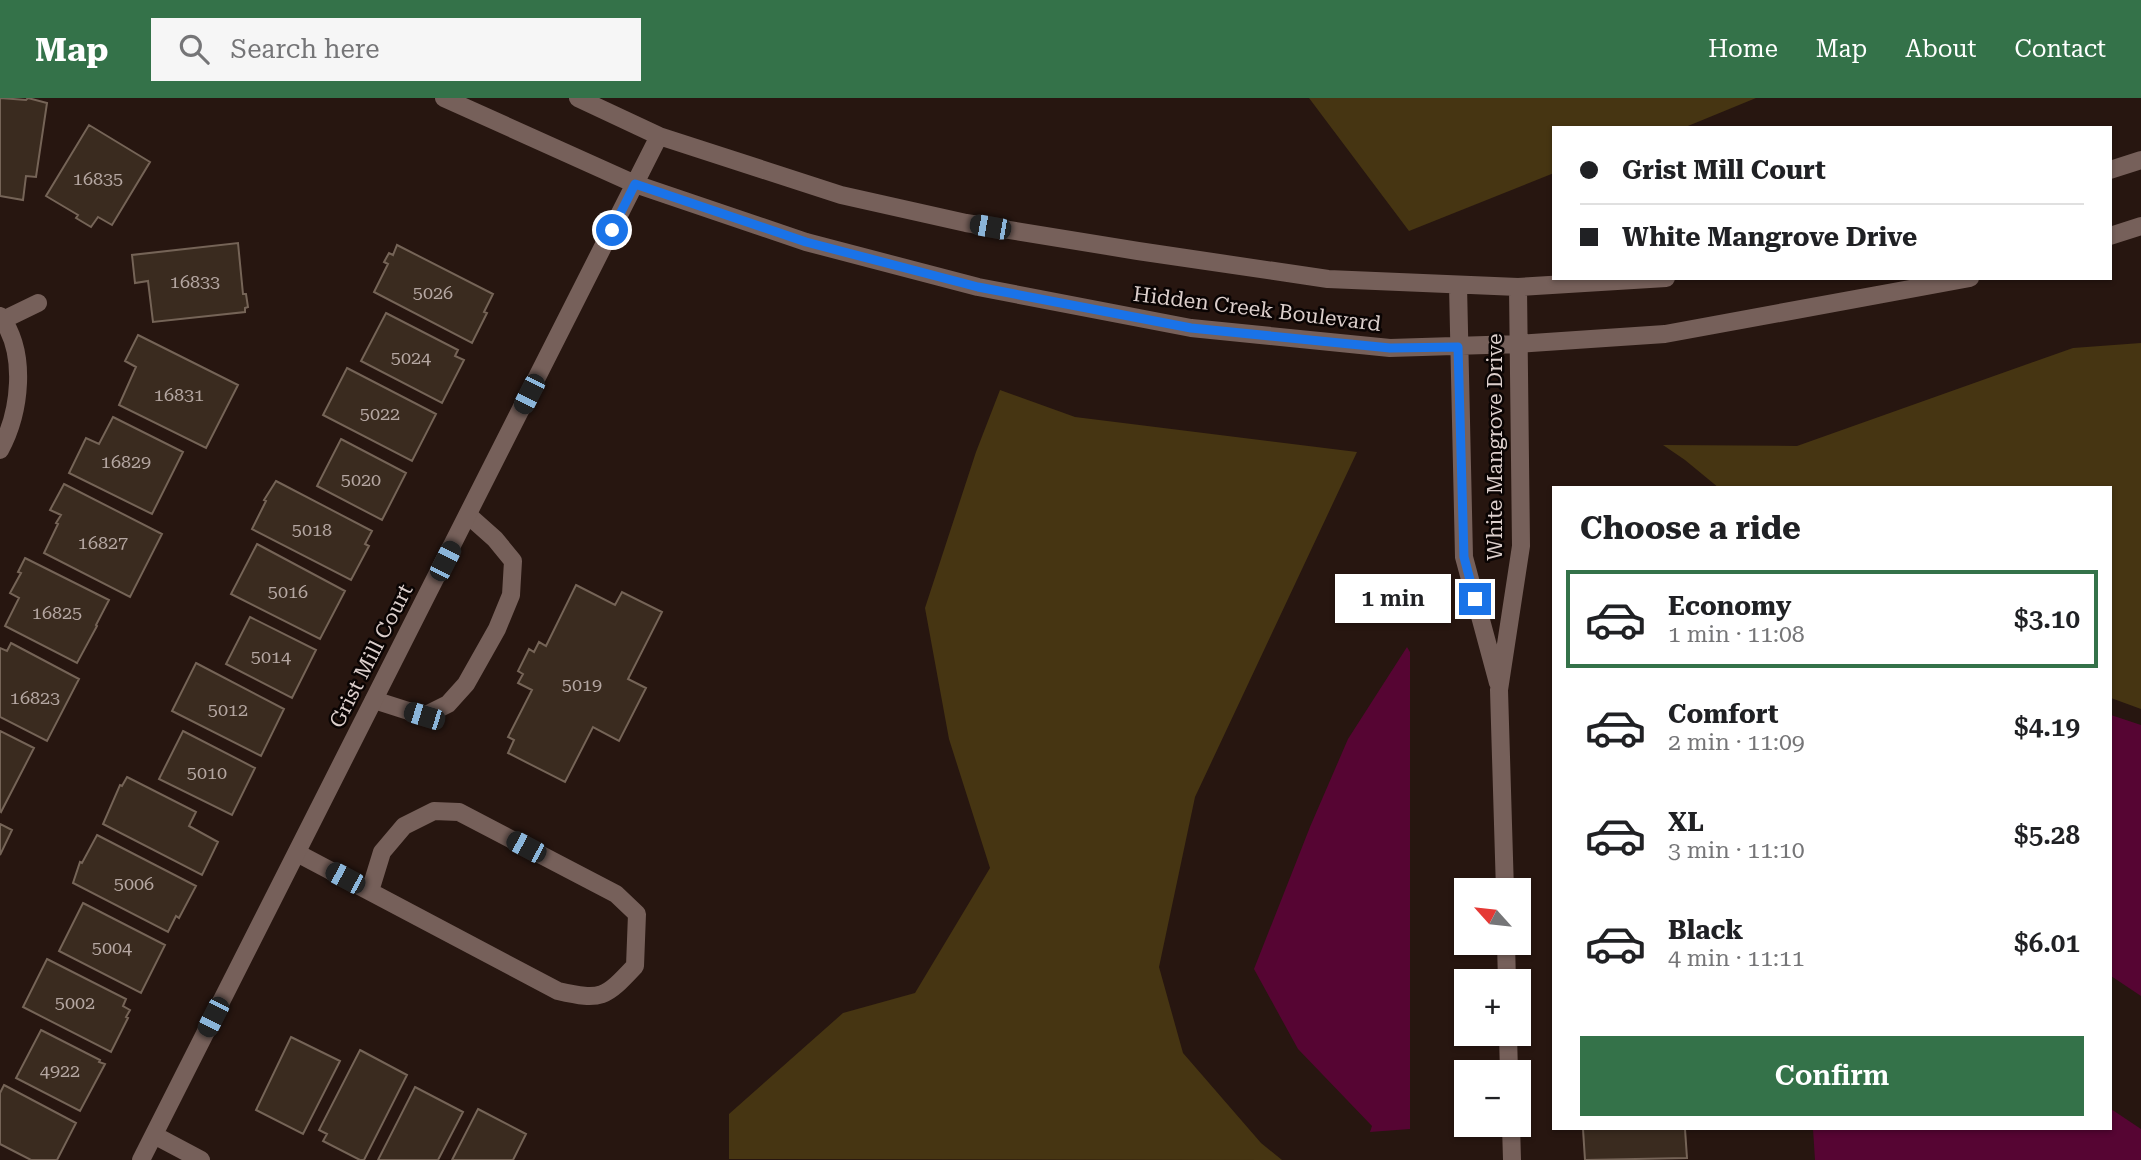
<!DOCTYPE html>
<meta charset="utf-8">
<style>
:root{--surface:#fff;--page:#f6f6f6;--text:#202124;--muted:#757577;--line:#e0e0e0;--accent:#347249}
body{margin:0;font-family:"Roboto Serif",serif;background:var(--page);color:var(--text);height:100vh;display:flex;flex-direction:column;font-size:26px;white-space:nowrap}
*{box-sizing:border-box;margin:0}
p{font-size:23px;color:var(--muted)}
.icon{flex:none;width:38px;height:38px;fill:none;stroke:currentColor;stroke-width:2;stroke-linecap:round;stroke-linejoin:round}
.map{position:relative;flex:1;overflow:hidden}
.details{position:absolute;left:1552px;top:388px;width:560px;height:644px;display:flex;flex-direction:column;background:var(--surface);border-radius:0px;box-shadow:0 2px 5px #0004}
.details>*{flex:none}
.guide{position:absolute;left:1552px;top:28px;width:560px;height:154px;border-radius:0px;box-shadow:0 2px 5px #0004;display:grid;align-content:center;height:154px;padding:0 28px;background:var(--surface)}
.needle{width:46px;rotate:297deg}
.tools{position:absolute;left:1454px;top:780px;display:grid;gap:14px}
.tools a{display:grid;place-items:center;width:77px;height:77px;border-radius:0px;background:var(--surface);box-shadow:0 2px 5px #0004;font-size:35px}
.end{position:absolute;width:32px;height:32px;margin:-16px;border:9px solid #1a73e8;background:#fff;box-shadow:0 0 0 4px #fff}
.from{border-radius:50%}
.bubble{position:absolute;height:49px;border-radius:0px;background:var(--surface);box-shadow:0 2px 5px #0004;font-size:23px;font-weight:600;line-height:49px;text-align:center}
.car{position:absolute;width:21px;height:42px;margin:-21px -10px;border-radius:9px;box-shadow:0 0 5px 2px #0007;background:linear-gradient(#222 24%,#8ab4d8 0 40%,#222 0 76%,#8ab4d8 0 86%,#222 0)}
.guide b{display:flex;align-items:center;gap:24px;height:66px;font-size:26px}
.guide b+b{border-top:2px solid var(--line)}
.guide i{width:18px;height:18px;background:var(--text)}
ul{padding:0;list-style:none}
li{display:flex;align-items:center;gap:21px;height:98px;margin:0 14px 10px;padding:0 14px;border:4px solid transparent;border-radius:0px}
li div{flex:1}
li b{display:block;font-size:26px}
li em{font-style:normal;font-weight:600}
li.current{border-color:var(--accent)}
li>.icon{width:63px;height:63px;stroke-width:1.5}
h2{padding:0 28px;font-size:32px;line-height:84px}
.cta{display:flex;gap:14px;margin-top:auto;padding:14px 28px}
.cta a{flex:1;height:80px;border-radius:0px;background:var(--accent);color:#fff;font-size:28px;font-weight:600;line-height:80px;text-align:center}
header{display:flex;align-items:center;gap:42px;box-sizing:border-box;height:98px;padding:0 35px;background:var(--accent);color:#fff}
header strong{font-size:33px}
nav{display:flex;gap:38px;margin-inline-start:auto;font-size:24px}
.search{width:490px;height:63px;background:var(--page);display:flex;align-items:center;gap:18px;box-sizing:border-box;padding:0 24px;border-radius:0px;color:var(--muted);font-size:26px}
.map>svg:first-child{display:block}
</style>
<header>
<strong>Map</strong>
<div class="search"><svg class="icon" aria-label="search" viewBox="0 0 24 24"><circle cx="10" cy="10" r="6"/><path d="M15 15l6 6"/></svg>Search here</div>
<nav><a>Home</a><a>Map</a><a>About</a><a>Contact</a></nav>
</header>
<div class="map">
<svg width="2141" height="1062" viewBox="0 0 2141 1062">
<rect width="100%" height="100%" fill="#271610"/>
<path fill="#463512" d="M1309 0H1756L1683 30H1554V75L1409 133Z
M2141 245V611L2111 600 2110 390H1719L1685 362 1663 347 1797 348 2073 250Z
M1000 292 1075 319 1357 354 1195 699 1159 869 1183 955 1261 1045 1282 1062 729 1061V1016L843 915 915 895 990 770 949 641 925 510 976 354Z"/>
<path fill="#560533" d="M1407 549 1410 554V1031L1370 1034 1372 1028 1298 951 1254 871 1310 729 1348 641Z
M2111 617 2141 627V898L2111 878Z
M2111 1011 2141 1031V1062H1815L1813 1031H2110Z"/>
<path fill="#3a2b1f" stroke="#756457" stroke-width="2" d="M0 0 26 2 28 0 47 5 36 79 26 78 23 102 0 98Z
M89 27 150 64 112 127 98 119 91 129 76 120 78 117 46 98Z
M238 145 243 196H246L248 209 245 210V214L153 224 148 183 135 185 132 157Z
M397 147 493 196 484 214 487 215 472 245 374 194 388 166 384 164 389 155 393 157Z
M386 215 458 252 455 258 464 262 442 305 361 263Z
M138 237 238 287 206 350 119 307 136 269 125 263Z
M347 270 436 316 412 363 323 317Z
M113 319 183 354 152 416 69 375 86 340 99 346Z
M341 341 406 375 382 422 317 388Z
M276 383 372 433 365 446 369 448 351 482 252 431 266 403 264 402Z
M64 386 162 436 130 499 44 455 58 426 56 425 61 417 50 412Z
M257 446 345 493 320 541 231 496Z
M25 460 109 502 96 527 97 528 77 565 5 528 19 500 10 495 21 475 18 474Z
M576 487 615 507 622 494 662 514 628 581 646 590 619 643 593 629 565 684 508 655 514 642 508 639 532 592 518 585 523 576 518 573 529 551 534 554 539 544 546 548Z
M250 519 316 552 292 600 226 566Z
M11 545 79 581 47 643 0 619V550L7 553Z
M196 565 284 611 261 658 172 613Z
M0 633 34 650 1 714 0 713Z
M183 633 255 670 232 717 159 681Z
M127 679 196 714 189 728 218 744 202 777 103 726 120 687 122 688Z
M0 726 12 732 0 757Z
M97 737 196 788 179 820 176 818 168 834 73 785 80 764 82 765Z
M83 805 165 847 141 895 59 853Z
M47 861 126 901 123 908 130 912 126 919 128 920 111 954 23 909Z
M41 932 100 962 99 964 105 966 80 1013 16 980Z
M291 939 340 963 303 1036 256 1012Z
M360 952 407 977 364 1062H360L323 1043 327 1036 319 1032Z
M4 987 76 1025 57 1062H31L0 1046V995Z
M415 989 463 1014 438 1062H378Z
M478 1011 526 1036 513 1062H452Z
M1583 1031H1685L1687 1060 1585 1062Z"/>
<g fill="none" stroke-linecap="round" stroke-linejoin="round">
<path stroke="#76605a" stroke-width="18" d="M374 602 424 618 448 606 466 586 497 531 511 497 513 463 495 441 468 417
M297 755 558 893C602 903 605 900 635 868L637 816 616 796 459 714 434 713 404 728 382 754 370 793"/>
<path stroke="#76605a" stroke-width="18" d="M444 0 635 86 806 144 978 189 1191 230 1390 250 1518 246 1665 236 1970 180
M578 0 659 38 841 97 966 125 1138 153 1328 181 1518 189 1666 180
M2110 72 2141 62
M2110 138 2141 128
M1458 187 1464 459 1498 585
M0 218C28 255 20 315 0 352
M3 222 38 205
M1505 793 1499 592 1521 448 1518 189
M1506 845 1507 884
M1508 936 1509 975
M1511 1027 1512 1062
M154 1037 201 1062
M141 1062 659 38"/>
</g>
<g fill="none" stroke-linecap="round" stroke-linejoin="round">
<path stroke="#1a73e8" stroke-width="9" d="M612 132 635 86 806 144 978 189 1191 230 1390 250 1458 249 1464 459 1475 501"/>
</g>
<g text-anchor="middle" stroke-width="5" stroke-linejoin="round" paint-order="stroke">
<g font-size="18" fill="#b4a6a1">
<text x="98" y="87">16835</text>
<text x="195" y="190">16833</text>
<text x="433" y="201">5026</text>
<text x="411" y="266">5024</text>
<text x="179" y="303">16831</text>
<text x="380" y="322">5022</text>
<text x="126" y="370">16829</text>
<text x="361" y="388">5020</text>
<text x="312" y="438">5018</text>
<text x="103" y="451">16827</text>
<text x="288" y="500">5016</text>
<text x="57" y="521">16825</text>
<text x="271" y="565">5014</text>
<text x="582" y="593">5019</text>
<text x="35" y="606">16823</text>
<text x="228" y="618">5012</text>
<text x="207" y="681">5010</text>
<text x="134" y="792">5006</text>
<text x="112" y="856">5004</text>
<text x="75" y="911">5002</text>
<text x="60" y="979">4922</text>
</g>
<g font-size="21" fill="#dccfcc" stroke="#0a0403">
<text transform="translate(1257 211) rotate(7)" y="7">Hidden Creek Boulevard</text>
<text transform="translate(1495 349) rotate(-90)" y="7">White Mangrove Drive</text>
<text transform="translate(371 558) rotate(-63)" y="7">Grist Mill Court</text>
</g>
</g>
</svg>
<div class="tools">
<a><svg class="needle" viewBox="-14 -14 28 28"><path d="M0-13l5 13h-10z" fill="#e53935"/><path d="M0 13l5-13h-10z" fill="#757577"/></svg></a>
<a>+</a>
<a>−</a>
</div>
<i class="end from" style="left:612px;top:132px"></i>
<i class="end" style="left:1475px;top:501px"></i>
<div class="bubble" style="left:1335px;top:476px;width:116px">1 min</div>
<i class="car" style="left:990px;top:129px;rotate:280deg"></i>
<i class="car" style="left:529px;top:296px;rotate:207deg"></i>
<i class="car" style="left:445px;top:463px;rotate:27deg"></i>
<i class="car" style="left:424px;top:618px;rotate:287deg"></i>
<i class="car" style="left:526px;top:749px;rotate:298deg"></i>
<i class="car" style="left:345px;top:780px;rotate:298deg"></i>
<i class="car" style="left:213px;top:919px;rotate:207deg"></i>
<div class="guide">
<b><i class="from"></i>Grist Mill Court</b>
<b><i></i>White Mangrove Drive</b>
</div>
<section class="details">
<h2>Choose a ride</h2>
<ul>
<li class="current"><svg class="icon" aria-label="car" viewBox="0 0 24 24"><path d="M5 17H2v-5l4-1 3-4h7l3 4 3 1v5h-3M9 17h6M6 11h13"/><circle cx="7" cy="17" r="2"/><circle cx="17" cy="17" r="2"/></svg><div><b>Economy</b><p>1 min · 11:08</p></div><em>$3.10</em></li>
<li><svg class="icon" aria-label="car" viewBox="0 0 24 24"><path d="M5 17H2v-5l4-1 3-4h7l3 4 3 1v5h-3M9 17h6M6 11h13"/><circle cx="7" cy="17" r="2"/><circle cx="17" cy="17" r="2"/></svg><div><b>Comfort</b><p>2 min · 11:09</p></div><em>$4.19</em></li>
<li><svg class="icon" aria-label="car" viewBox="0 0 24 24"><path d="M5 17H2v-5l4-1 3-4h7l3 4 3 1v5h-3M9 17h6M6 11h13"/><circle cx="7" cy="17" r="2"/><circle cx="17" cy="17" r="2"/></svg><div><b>XL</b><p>3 min · 11:10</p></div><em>$5.28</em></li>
<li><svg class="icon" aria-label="car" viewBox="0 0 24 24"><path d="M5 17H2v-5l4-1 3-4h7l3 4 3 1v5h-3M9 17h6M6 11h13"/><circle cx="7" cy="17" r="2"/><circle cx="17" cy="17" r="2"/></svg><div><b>Black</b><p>4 min · 11:11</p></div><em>$6.01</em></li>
</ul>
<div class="cta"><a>Confirm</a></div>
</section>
</div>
